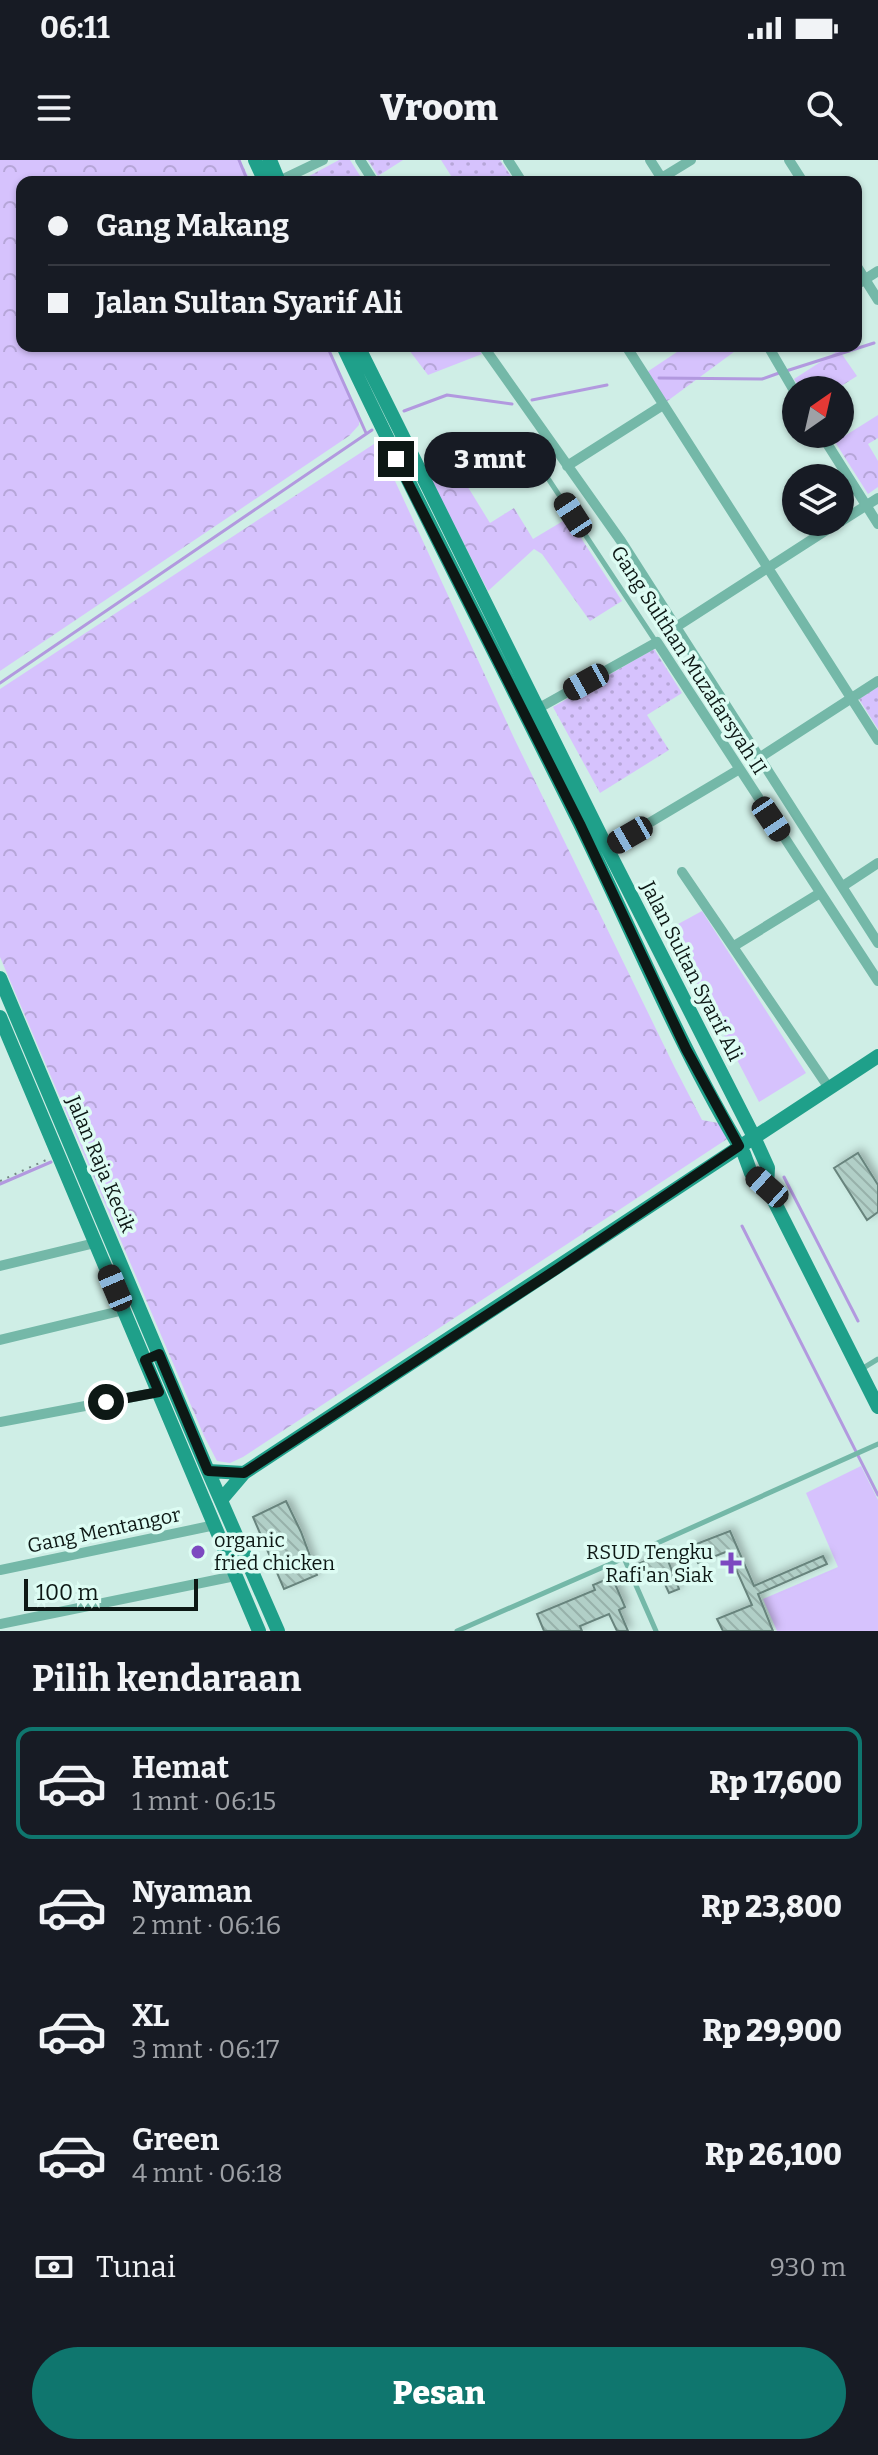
<!DOCTYPE html>
<html lang="id">
<meta charset="utf-8">
<style>
:root{--surface:#171b24;--page:#242831;--text:#f1f3f6;--muted:#9ea1a6;--line:#363941;--accent:#0f766e}
body{margin:0;font-family:Bitter,serif;background:var(--page);color:var(--text);height:100vh;display:flex;flex-direction:column;font-size:30px;white-space:nowrap}
*{box-sizing:border-box;margin:0}
p{font-size:26px;color:var(--muted)}
.icon{flex:none;width:44px;height:44px;fill:none;stroke:currentColor;stroke-width:2;stroke-linecap:round;stroke-linejoin:round}
.map{position:relative;height:1471px;overflow:hidden}
.drawer{display:flex;flex-direction:column;background:var(--surface);flex:1}
.drawer>*{flex:none}
.guide{position:absolute;left:16px;top:16px;width:846px;height:176px;border-radius:16px;box-shadow:0 2px 6px #0004;display:grid;align-content:center;height:176px;padding:0 32px;background:var(--surface)}
.needle{width:52px;rotate:34deg}
.controls{position:absolute;left:782px;top:216px;display:grid;gap:16px}
.controls a{display:grid;place-items:center;width:72px;height:72px;border-radius:50%;background:var(--surface);box-shadow:0 2px 6px #0004;font-size:40px}
.scale{position:absolute;left:24px;bottom:20px;width:174px;box-sizing:border-box;padding-left:8px;border:4px solid #0d1815;border-top:0;font-size:22px;line-height:28px;white-space:nowrap;color:#0d1815;-webkit-text-stroke:6px #ddfcf3;paint-order:stroke}
.end{position:absolute;width:36px;height:36px;margin:-18px;border:10px solid #0d1815;background:#fff;box-shadow:0 0 0 4px #fff}
.from{border-radius:50%}
.bubble{position:absolute;height:56px;border-radius:28px;background:var(--surface);box-shadow:0 2px 6px #0004;font-size:26px;font-weight:800;line-height:56px;text-align:center}
.car{position:absolute;width:24px;height:48px;margin:-24px -12px;border-radius:10px;box-shadow:0 0 6px 2px #0007;background:linear-gradient(#222 24%,#8ab4d8 0 40%,#222 0 76%,#8ab4d8 0 86%,#222 0)}
.guide b{display:flex;align-items:center;gap:28px;height:76px;font-size:30px}
.guide b+b{border-top:2px solid var(--line)}
.guide i{width:20px;height:20px;background:var(--text)}
ul{padding:0;list-style:none}
li{display:flex;align-items:center;gap:24px;height:112px;margin:0 16px 12px;padding:0 16px;border:4px solid transparent;border-radius:16px}
li div{flex:1}
li b{display:block;font-size:30px}
li em{font-style:normal;font-weight:800}
li.current{border-color:var(--accent)}
li>.icon{width:72px;height:72px;stroke-width:1.5}
h2{padding:0 32px;font-size:36px;line-height:96px}
.pay{display:flex;align-items:center;gap:20px;height:88px;padding:0 32px;font-size:30px}
.pay p{margin-inline-start:auto}
.cta{display:flex;gap:16px;margin-top:auto;padding:16px 32px}
.cta a{flex:1;height:92px;border-radius:48px;background:var(--accent);color:#fff;font-size:32px;font-weight:800;line-height:92px;text-align:center}
.status{display:flex;justify-content:space-between;align-items:center;height:56px;padding:0 40px;background:var(--surface);direction:ltr}
.status svg{height:22px;fill:currentColor}
header{display:flex;justify-content:space-between;align-items:center;height:104px;padding:0 32px;background:var(--surface);font-size:36px;font-weight:800}
.map>svg:first-child{display:block}
</style>
<div class="status"><b>06:11</b><svg viewBox="0 0 49 12"><path d="M0 12V9h3v3zM5 12V6h3v6zM10 12V3h3v9zM15 12V0h3v12zM26 1h20v11H26zM47 4h2v5h-2z"/></svg></div>
<header><svg class="icon" aria-label="menu" viewBox="0 0 24 24"><path d="M4 6h16M4 12h16M4 18h16"/></svg>Vroom<svg class="icon" aria-label="search" viewBox="0 0 24 24"><circle cx="10" cy="10" r="6"/><path d="M15 15l6 6"/></svg></header>
<div class="map">
<svg width="878" height="1471" viewBox="0 0 878 1471">
<defs>
<pattern id="grass-dots" width="8" height="8" patternUnits="userSpaceOnUse" patternTransform="scale(2)"><rect width="8" height="8" fill="#d6c2fd"/><path d="M2 2h.1M6 6h.1" fill="none" stroke="#b6a6d8" stroke-width="1.8" stroke-linecap="round"/></pattern>
<pattern id="forest-crowns" width="20" height="18" patternUnits="userSpaceOnUse" patternTransform="scale(2)"><rect width="20" height="18" fill="#d6c2fd"/><path d="M2 6a3 3 0 1 1 6 0M12 15a3 3 0 1 1 6 0" fill="none" stroke="#b6a6d8"/></pattern>
<pattern id="building-back-hatch" width="6" height="6" patternUnits="userSpaceOnUse" patternTransform="scale(2)"><rect width="6" height="6" fill="#b1cfc7"/><path d="M-1 5l2 2M0 0l6 6M5-1l2 2" fill="none" stroke="#97b1aa"/></pattern>
<filter id="shadow"><feDropShadow dx="4" dy="-4" stdDeviation="4" flood-color="#0004"/></filter>
</defs>
<rect width="100%" height="100%" fill="#cfeee6"/>
<path fill="url(#grass-dots)" d="M339 0H350L364 22H298Z
M368 0H403L378 16Z
M441 0H500L515 22H455Z
M654 489 682 533 647 555 669 590 600 633 553 547Z
M878 527V569L859 539Z"/>
<path fill="url(#forest-crowns)" d="M0 0H240L251 22H22V186H327L359 254V265L349 276 0 511Z
M406 186H476L482 194 428 215Z
M686 186H742L666 242 647 212Z
M839 190 857 216 835 230H801L794 219Z
M878 255V278L868 284 878 301V327L868 334 835 282Z
M377 282 514 578 675 908 702 960 718 963 727 979 243 1297 230 1303 217 1301 204 1276 0 797V529Z
M426 309 463 319 490 363 514 348 533 379 568 358 622 441 590 461 542 394 534 389 488 431Z"/>
<path fill="#d6c2fd" d="M702 751 806 913 759 942 669 769Z
M861 1306 878 1340V1471H777L763 1439 838 1407 806 1333Z"/>
<g fill="none" stroke-linecap="round" stroke-linejoin="round">
<path stroke="#b299df" stroke-width="3" d="M239 0 248 22
M327 186 366 273
M786 211 874 183
M659 218 762 219 779 213
M532 240 607 225
M404 251 447 235 512 244
M0 523 372 270
M784 1017 858 1161
M0 1024 51 1002
M742 1066 878 1335"/>
</g>
<path fill="url(#building-back-hatch)" stroke="#68847d" stroke-width="2" filter="url(#shadow)" d="M858 993 878 1025V1052L867 1060 834 1008Z
M286 1341 301 1372 317 1415 284 1429 253 1357Z
M730 1371 754 1426 823 1396 827 1404 758 1434 773 1471H723L717 1459 752 1445 728 1391 698 1403 691 1386Z
M665 1393 679 1429 669 1433 659 1411 641 1419 635 1405Z
M612 1417 625 1447 619 1450 628 1471H617L609 1454 580 1466 582 1471H544L537 1454 595 1430 593 1425Z"/>
<g fill="none" stroke-linecap="round" stroke-linejoin="round">
<path stroke="#758a85" stroke-width="2" stroke-dasharray="2 6" stroke-linecap="butt" d="M0 1021 46 1000"/>
<path stroke="#74b8a8" stroke-width="5" d="M522 279 656 482
M860 1210 878 1199
M624 1398 878 1284
M457 1471 624 1398 656 1471"/>
<path stroke="#74b8a8" stroke-width="10" d="M360 0 374 22
M508 0 522 22
M650 0 664 22
M789 0 803 22
M279 21 323 0
M655 22 691 0
M856 105 878 140
M856 125 878 111
M483 186 621 381 878 783
M626 186 878 580
M768 186 796 234
M821 274 878 364
M567 306 663 245
M840 362 878 338
M676 467 839 362
M539 548 657 482 878 821
M759 598 878 521
M607 688 738 610
M682 712 829 928
M843 726 878 703
M734 786 820 733
M0 1106 95 1083
M0 1180 124 1150
M0 1262 159 1232
M0 1410 215 1365
M0 1464 235 1416"/>
<path stroke="#1fa08a" stroke-width="14" d="M255 0 265 22
M270 0 279 22
M343 186C419 347 501 504 580 664 634 774 680 889 744 994L751 1013 767 1027 878 1247
M358 186 607 688 754 977 768 1008 767 1027
M0 818 208 1311 278 1471
M0 857 259 1471
M208 1311 244 1313
M221 1340 244 1313 878 896"/>
</g>
<g fill="none" stroke-linecap="round" stroke-linejoin="round">
<path stroke="#0d1815" stroke-width="10" d="M106 1242 159 1232 145 1200 159 1194 208 1311 244 1313 557 1109 739 986 686 889 580 664 396 299"/>
</g>
<g fill="#7c49c0" stroke="#ddfcf3" stroke-width="3">
<circle cx="198" cy="1392" r="8"/>
<path d="M727 1391h8v8h8v8h-8v8h-8v-8h-8v-8h8z"/>
</g>
<g text-anchor="middle" stroke-width="7" stroke-linejoin="round" paint-order="stroke">
<g font-size="20" fill="#0d1815" stroke="#ddfcf3">
<text transform="translate(689 500) rotate(57)" y="7">Gang Sulthan Muzafarsyah II</text>
<text transform="translate(692 811) rotate(63)" y="7">Jalan Sultan Syarif Ali</text>
<text transform="translate(101 1004) rotate(67)" y="7">Jalan Raja Kecik</text>
<text transform="translate(104 1370) rotate(-12)" y="7">Gang Mentangor</text>
</g>
<g font-size="20" fill="#0d1815" stroke="#ddfcf3" text-anchor="start">
<text x="214" y="1387">organic<tspan x="214" dy="23">fried chicken</tspan></text>
<text x="713" y="1399" text-anchor="end">RSUD Tengku<tspan x="713" dy="23">Rafi'an Siak</tspan></text>
</g>
</g>
</svg>
<div class="controls">
<a><svg class="needle" viewBox="-14 -14 28 28"><path d="M0-13l5 13h-10z" fill="#e53935"/><path d="M0 13l5-13h-10z" fill="#9ea1a6"/></svg></a>
<a><svg class="icon" aria-label="layers" viewBox="0 0 24 24"><path d="M12 4l9 5-9 5-9-5zM3 14l9 5 9-5"/></svg></a>
</div>
<div class="scale">100 m</div>
<i class="end from" style="left:106px;top:1242px"></i>
<i class="end" style="left:396px;top:299px"></i>
<div class="bubble" style="left:424px;top:272px;width:132px">3 mnt</div>
<i class="car" style="left:573px;top:355px;rotate:327deg"></i>
<i class="car" style="left:586px;top:522px;rotate:241deg"></i>
<i class="car" style="left:771px;top:659px;rotate:146deg"></i>
<i class="car" style="left:630px;top:675px;rotate:240deg"></i>
<i class="car" style="left:767px;top:1027px;rotate:312deg"></i>
<i class="car" style="left:115px;top:1128px;rotate:337deg"></i>
<div class="guide">
<b><i class="from"></i>Gang Makang</b>
<b><i></i>Jalan Sultan Syarif Ali</b>
</div>
</div>
<section class="drawer">
<h2>Pilih kendaraan</h2>
<ul>
<li class="current"><svg class="icon" aria-label="car" viewBox="0 0 24 24"><path d="M5 17H2v-5l4-1 3-4h7l3 4 3 1v5h-3M9 17h6M6 11h13"/><circle cx="7" cy="17" r="2"/><circle cx="17" cy="17" r="2"/></svg><div><b>Hemat</b><p>1 mnt · 06:15</p></div><em>Rp 17,600</em></li>
<li><svg class="icon" aria-label="car" viewBox="0 0 24 24"><path d="M5 17H2v-5l4-1 3-4h7l3 4 3 1v5h-3M9 17h6M6 11h13"/><circle cx="7" cy="17" r="2"/><circle cx="17" cy="17" r="2"/></svg><div><b>Nyaman</b><p>2 mnt · 06:16</p></div><em>Rp 23,800</em></li>
<li><svg class="icon" aria-label="car" viewBox="0 0 24 24"><path d="M5 17H2v-5l4-1 3-4h7l3 4 3 1v5h-3M9 17h6M6 11h13"/><circle cx="7" cy="17" r="2"/><circle cx="17" cy="17" r="2"/></svg><div><b>XL</b><p>3 mnt · 06:17</p></div><em>Rp 29,900</em></li>
<li><svg class="icon" aria-label="car" viewBox="0 0 24 24"><path d="M5 17H2v-5l4-1 3-4h7l3 4 3 1v5h-3M9 17h6M6 11h13"/><circle cx="7" cy="17" r="2"/><circle cx="17" cy="17" r="2"/></svg><div><b>Green</b><p>4 mnt · 06:18</p></div><em>Rp 26,100</em></li>
</ul>
<div class="pay"><svg class="icon" aria-label="cash" viewBox="0 0 24 24"><path d="M3 7h18v10H3z"/><circle cx="12" cy="12" r="2"/></svg>Tunai<p>930 m</p></div>
<div class="cta"><a>Pesan</a></div>
</section>
